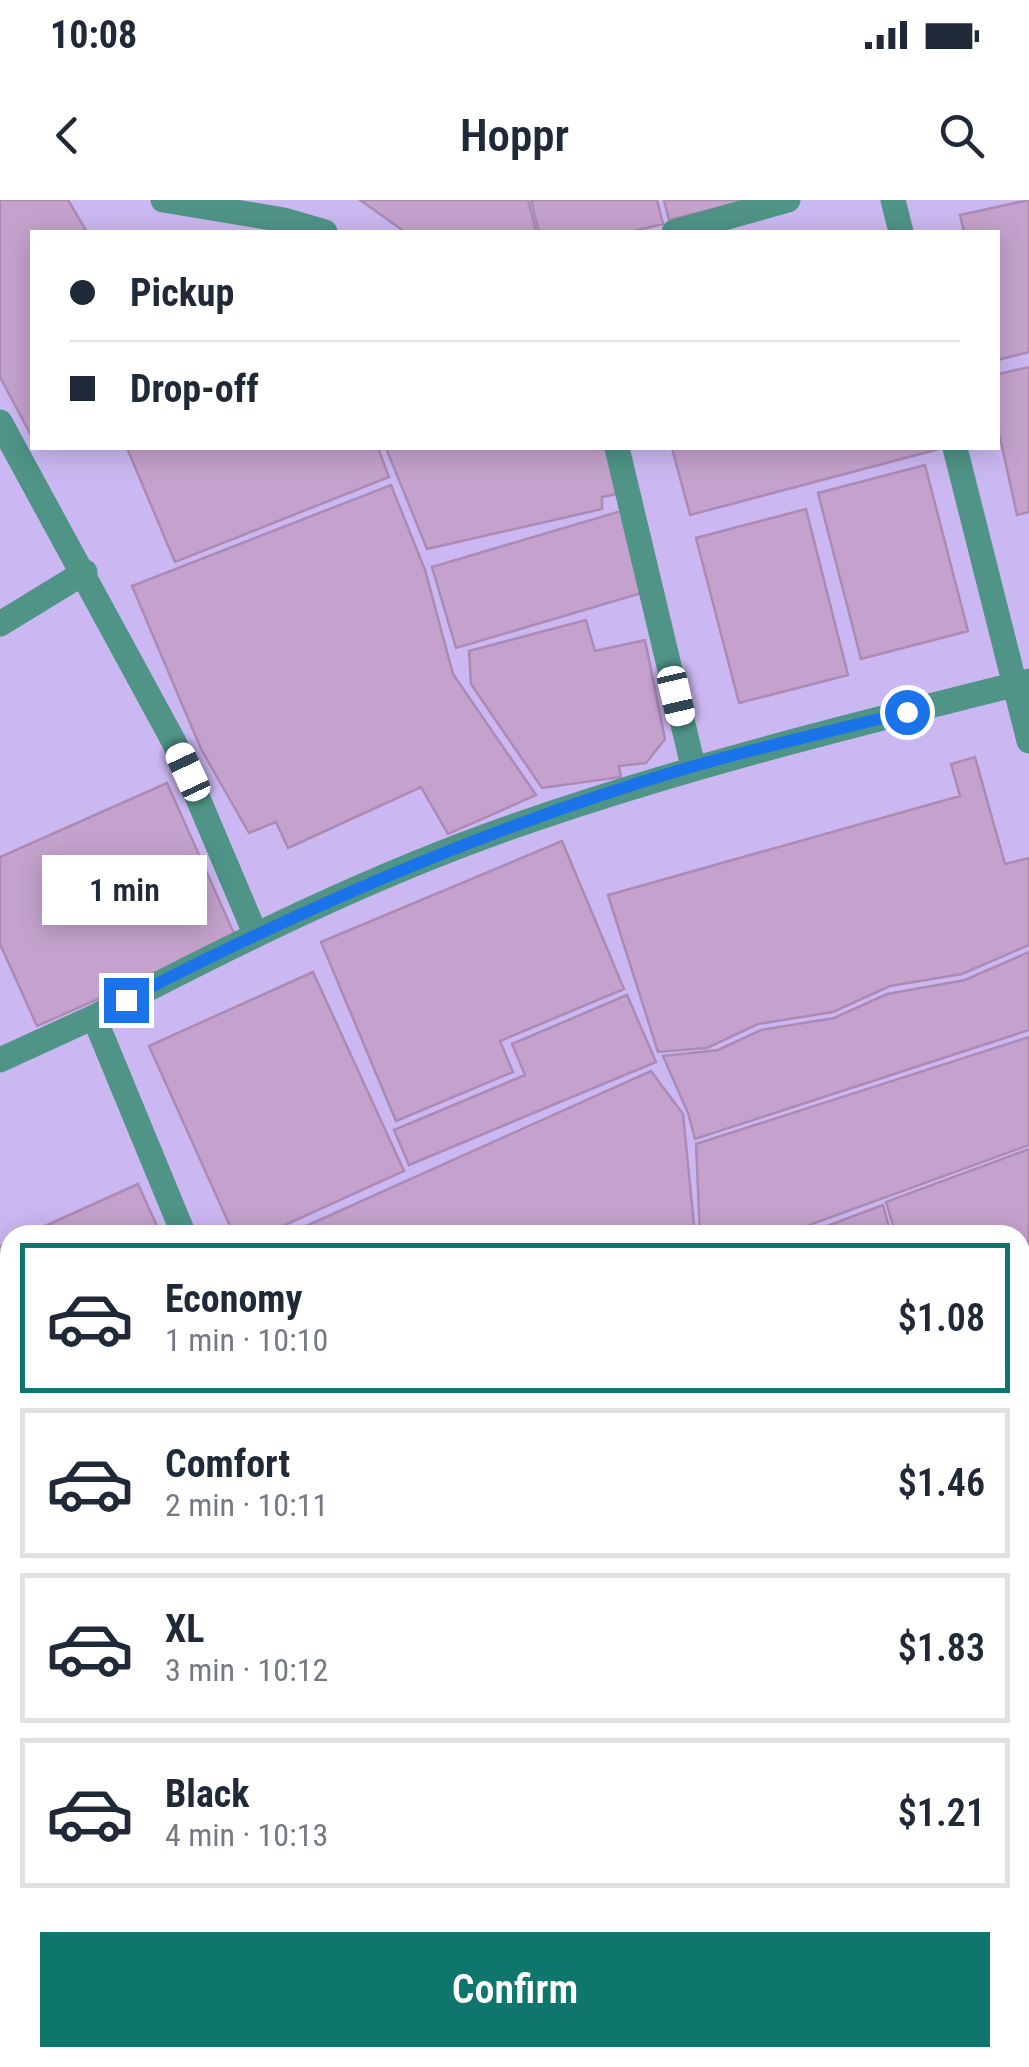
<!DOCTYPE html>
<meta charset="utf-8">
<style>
:root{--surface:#fff;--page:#f2f2f3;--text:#1f2937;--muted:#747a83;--line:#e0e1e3;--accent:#0f766e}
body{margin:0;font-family:"Roboto Condensed",sans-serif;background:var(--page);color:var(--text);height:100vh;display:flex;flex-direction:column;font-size:38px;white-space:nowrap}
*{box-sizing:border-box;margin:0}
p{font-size:32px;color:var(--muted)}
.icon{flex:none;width:55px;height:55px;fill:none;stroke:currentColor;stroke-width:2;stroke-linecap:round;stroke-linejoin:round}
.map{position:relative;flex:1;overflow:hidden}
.sheet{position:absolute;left:0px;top:1025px;width:1030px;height:842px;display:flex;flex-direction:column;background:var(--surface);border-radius:30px 30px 0 0;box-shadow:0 5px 25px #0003}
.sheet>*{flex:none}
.banner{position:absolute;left:30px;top:30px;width:970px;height:220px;border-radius:0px;box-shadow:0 5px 25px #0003;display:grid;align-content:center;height:220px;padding:0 40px;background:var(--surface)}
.end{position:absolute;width:45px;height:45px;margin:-22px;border:12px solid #1a73e8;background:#fff;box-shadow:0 0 0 5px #fff}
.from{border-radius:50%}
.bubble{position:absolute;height:70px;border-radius:0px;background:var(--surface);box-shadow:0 5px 25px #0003;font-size:32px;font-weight:600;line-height:70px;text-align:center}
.car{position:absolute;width:30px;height:60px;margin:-30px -15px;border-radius:12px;box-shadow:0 0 8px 2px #0007;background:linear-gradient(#fff 24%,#345 0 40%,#fff 0 76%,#345 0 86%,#fff 0)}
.banner b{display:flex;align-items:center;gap:35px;height:95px;font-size:38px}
.banner b+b{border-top:2px solid var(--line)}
.banner i{width:25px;height:25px;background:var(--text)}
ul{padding:18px 0 0;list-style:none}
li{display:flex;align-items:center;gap:30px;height:150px;margin:0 20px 15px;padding:0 20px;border:5px solid var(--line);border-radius:0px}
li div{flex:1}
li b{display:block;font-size:38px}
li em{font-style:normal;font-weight:600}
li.current{border-color:var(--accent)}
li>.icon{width:90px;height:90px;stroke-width:1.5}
.button{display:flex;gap:20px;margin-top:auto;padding:20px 40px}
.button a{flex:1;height:115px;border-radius:0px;background:var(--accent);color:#fff;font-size:40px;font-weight:600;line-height:115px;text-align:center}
.status{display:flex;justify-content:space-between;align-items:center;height:70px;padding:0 50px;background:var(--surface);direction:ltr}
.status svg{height:28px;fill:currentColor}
header{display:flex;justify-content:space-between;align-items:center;height:130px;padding:0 40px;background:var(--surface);font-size:45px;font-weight:600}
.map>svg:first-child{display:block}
</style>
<div class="status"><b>10:08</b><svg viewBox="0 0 49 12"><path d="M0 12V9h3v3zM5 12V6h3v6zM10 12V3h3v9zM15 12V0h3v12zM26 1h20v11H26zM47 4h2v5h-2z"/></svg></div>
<header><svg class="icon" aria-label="back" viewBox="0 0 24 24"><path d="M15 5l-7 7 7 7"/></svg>Hoppr<svg class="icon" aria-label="search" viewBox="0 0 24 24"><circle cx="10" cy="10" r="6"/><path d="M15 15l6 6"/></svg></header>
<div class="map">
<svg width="1029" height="1867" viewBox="0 0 1029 1867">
<rect width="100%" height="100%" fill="#d2c2f5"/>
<path fill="#cbb8f2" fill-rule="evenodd" d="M0 0H1029V1867H114L110 1858H1020V1035H10V1260L0 1235ZM32 32H998V248H32Z"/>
<path fill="#f59ab7" d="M0 1235 10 1260V1858H110L114 1867H0Z"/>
<path fill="#c4a2cd" stroke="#ac8ab4" stroke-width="2.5" d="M0 0H68L87 32H32V237L0 177Z
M360 0H528L536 31 405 32Z
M531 0H657L663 24 630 32H539Z
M664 0H749L669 20Z
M1029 0V152L998 160V32H964L960 15Z
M1029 167V312L1017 315 998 228V174Z
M127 248H378L389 277 175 362Z
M386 248H609L621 293 602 297V309L427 349Z
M672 248H939V249L690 315Z
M925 265 968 431 861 459 818 293Z
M391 285 425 370 453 474 536 595 448 634 421 587 288 648 276 622 249 633 201 549 132 386Z
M806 309 848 475 739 503 696 338Z
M621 311 645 392 456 448 432 367Z
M586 420 595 451 645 440 665 539 646 563 619 566 621 577 542 588 471 484 469 451Z
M975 557 1005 664 1029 658V745L962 774 890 786 833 812 758 824 707 848 658 852 608 695 960 596 951 564Z
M167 583 236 738 37 826 0 744V657Z
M562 641 624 789 500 841 513 872 396 921 321 742Z
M1029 752V830L695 939 688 913 663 856 718 850 761 830 834 818 887 794 965 780Z
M313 772 404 971 263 1035H234L149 846Z
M627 795 656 862 409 965 394 930 525 875 512 844Z
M1029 837V945L782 1035H700L696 944Z
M651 871 683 914 695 1035H286Z
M1029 949V1060L1020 1063V1035H896L886 1002Z
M138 984 161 1035H25Z
M883 1005 891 1035H803Z
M10 1042V1190L0 1168V1046Z
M1029 1066V1183L1020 1185V1069Z
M1029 1187V1310L1020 1313V1190Z
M1029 1314V1385L1020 1375V1318Z
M1020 1382 1029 1392V1619L1020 1625Z
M1029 1678V1765L1020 1750V1692Z
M321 1858H442L448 1867H305Z
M485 1858H754L735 1867H490Z"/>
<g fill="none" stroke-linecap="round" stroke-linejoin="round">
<path stroke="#4f9487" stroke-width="25" d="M163 0 284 20 325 32
M893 0 901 32
M674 32 788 0
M0 222 174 542 255 733
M617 248 693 566
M955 248 1029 541
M0 424 85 372
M94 817C232 745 372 675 520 624 687 566 858 524 1029 481
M0 860 94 817 184 1035
M0 1433V1443
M0 1568 10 1588
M0 1627 10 1617
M1020 1658 1029 1652
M1020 1791 1029 1806
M148 1858 153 1867"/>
</g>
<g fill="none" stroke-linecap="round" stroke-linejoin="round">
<path stroke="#1a73e8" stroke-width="12" d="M126 800C308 705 496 624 694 566 764 546 836 530 907 512"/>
</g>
</svg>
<i class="end from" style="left:907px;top:512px"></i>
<i class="end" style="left:126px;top:800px"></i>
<div class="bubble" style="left:42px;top:655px;width:165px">1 min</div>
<i class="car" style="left:676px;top:496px;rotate:167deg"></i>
<i class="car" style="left:188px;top:572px;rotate:335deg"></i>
<div class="banner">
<b><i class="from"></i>Pickup</b>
<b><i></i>Drop-off</b>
</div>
<section class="sheet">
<ul>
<li class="current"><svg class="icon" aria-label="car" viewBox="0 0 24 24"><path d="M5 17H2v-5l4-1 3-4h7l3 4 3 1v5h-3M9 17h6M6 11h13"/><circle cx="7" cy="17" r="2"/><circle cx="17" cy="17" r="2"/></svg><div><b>Economy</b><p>1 min · 10:10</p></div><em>$1.08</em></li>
<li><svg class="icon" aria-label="car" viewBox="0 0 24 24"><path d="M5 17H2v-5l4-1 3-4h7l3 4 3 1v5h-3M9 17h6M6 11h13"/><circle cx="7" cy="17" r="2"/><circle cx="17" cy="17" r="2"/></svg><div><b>Comfort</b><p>2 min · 10:11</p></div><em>$1.46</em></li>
<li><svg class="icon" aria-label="car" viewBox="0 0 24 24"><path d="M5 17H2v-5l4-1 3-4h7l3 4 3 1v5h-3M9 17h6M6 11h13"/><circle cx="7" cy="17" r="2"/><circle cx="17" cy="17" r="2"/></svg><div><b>XL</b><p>3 min · 10:12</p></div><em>$1.83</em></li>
<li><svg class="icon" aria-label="car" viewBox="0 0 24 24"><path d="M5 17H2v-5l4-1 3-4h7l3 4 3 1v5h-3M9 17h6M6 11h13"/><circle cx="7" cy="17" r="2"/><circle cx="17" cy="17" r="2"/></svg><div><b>Black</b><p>4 min · 10:13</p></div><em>$1.21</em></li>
</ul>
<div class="button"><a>Confirm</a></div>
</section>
</div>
